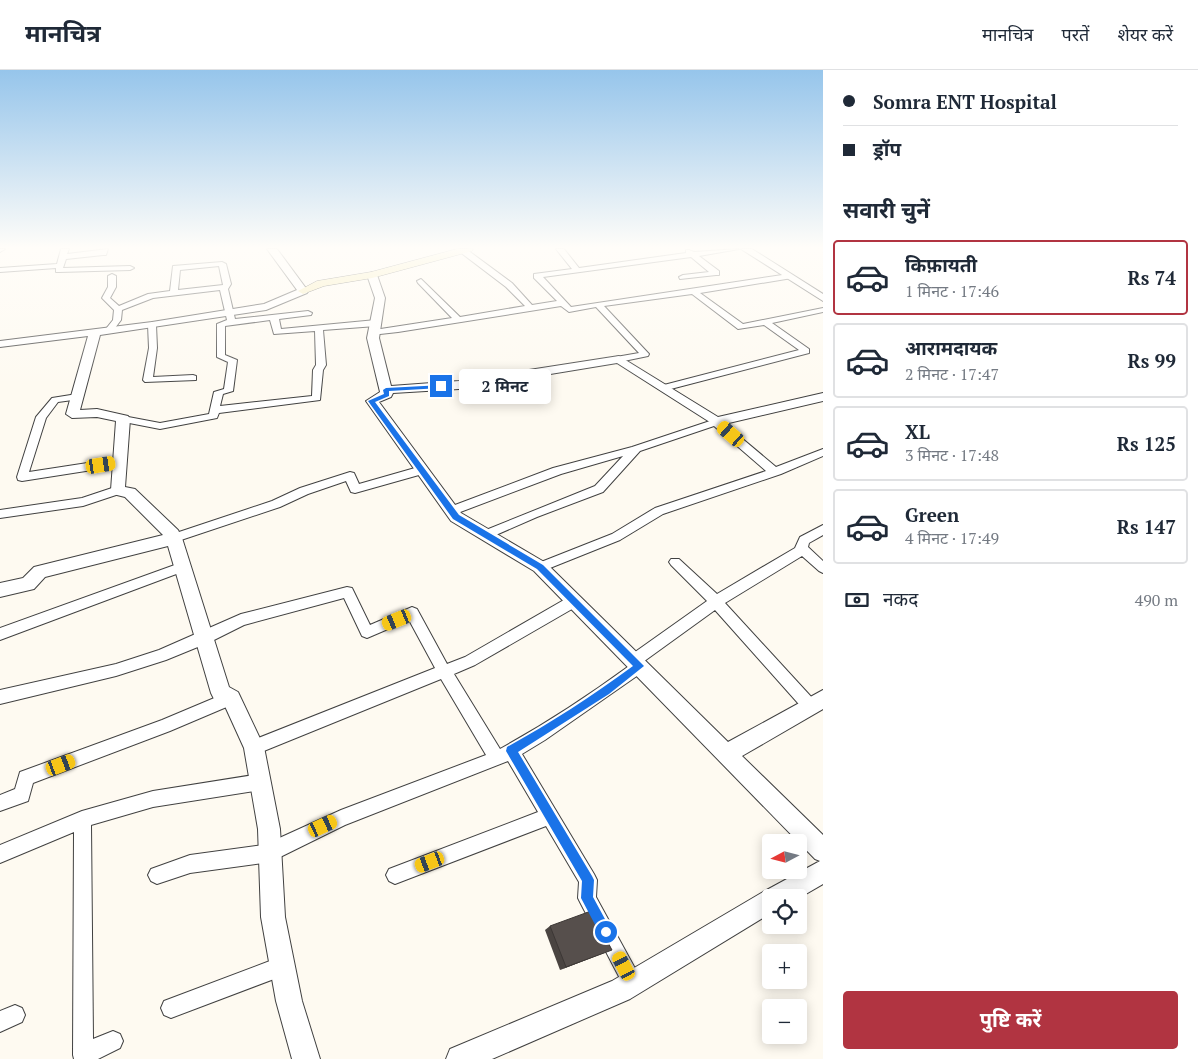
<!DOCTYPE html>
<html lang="hi">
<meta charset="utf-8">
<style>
:root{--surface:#fff;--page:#f2f2f3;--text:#1f2937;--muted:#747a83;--line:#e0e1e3;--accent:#b13441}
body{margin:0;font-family:"PT Serif","Noto Sans Devanagari",serif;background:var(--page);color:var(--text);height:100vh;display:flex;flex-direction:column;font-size:19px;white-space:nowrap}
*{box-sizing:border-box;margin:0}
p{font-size:16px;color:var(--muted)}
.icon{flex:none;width:28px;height:28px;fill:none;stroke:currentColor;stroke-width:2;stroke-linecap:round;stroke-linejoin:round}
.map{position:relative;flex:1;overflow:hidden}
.sheet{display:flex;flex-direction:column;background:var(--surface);width:375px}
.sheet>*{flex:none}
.hud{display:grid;align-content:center;height:110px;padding:0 20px;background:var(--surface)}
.needle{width:32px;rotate:263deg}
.buttons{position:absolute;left:762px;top:764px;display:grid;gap:10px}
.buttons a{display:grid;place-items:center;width:45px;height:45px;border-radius:5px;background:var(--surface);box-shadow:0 2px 12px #0003;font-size:25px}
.end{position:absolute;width:22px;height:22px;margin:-11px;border:6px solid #1a73e8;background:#fff;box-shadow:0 0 0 2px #fff}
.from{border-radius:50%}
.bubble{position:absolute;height:35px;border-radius:5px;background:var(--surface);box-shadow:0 2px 12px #0003;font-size:16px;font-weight:700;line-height:35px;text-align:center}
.car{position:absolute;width:15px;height:30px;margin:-15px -8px;border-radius:6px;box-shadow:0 0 4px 1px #0007;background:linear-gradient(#f5c518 24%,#345 0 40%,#f5c518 0 76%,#345 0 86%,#f5c518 0)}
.hud b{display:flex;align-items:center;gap:18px;height:48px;font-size:19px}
.hud b+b{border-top:1px solid var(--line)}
.hud i{width:12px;height:12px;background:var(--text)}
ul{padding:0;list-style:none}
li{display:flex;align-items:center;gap:15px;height:75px;margin:0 10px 8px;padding:0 10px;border:2px solid var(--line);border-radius:5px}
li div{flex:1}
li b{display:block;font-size:19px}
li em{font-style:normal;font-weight:700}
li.selected{border-color:var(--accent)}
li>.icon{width:45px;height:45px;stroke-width:1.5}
h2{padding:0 20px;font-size:22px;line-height:60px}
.pay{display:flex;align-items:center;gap:12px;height:55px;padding:0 20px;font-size:19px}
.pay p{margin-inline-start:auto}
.action{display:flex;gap:10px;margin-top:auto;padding:10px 20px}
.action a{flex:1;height:58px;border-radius:5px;background:var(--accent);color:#fff;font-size:20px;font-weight:700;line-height:58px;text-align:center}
header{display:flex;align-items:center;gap:30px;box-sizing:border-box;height:70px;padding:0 25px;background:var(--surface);border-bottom:1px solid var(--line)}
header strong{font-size:24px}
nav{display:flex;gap:28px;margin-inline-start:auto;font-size:18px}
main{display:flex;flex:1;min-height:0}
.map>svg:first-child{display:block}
</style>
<header>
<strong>मानचित्र</strong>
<nav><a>मानचित्र</a><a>परतें</a><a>शेयर करें</a></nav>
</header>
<main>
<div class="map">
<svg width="823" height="989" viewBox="0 0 823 989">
<rect width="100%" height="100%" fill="#fefaf1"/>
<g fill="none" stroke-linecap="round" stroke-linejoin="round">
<defs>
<path id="minor" d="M0 179H5L0 182Z
M61 179H69L67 184 108 179 106 185H103L66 189 63 198 130 196 134 198 130 200 59 202H56V198L0 202V198L57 194Z
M460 179H466L512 213 532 235 557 231 534 208V204L572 199 556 179H564L579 198 686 183V180H689L694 182 739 179 699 186 719 201V205H716L680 209 679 207 683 205 709 202 691 187 543 207 571 237 789 204 793 206 792 208 700 223 743 254 823 238V242L772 253 809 279V283L663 321 658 318 660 316 799 280 764 255 738 259 692 224 604 236 649 284 648 286 619 292 615 289 616 287 639 283 596 237 569 242 561 236 398 262 371 265 370 263 374 260 452 248 418 213 417 211 421 209 460 247 525 236 506 217 460 182Z
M222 192 226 194 231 214 228 219 235 249 308 241 312 243 311 245 279 249 281 259 376 250 380 253 376 256 323 260 326 295 323 300 320 330 219 343 217 348 160 359 119 351 118 349 123 346 160 353 209 344 214 322 224 319 228 292 217 287V254L227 250 220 220 153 228 122 240 121 250 112 262H106L105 260 113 250 114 240 102 228 108 217V206L112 204 116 206V217L110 228 119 236 148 224 170 221 173 196ZM219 196 223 215 178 220 180 200ZM270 250 274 264 315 261 316 295 313 300 312 326 220 336 223 324 233 321 237 290 225 285V256Z
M152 252 156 255 157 278 153 307 193 305 196 306V310L145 312 143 310 149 278 148 255Z
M77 324 82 327 80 329 58 332 46 348 29 402 120 388 125 392 124 395 22 411 18 410 17 407 36 347 52 328Z
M716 349 720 350 776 397 823 379V386L781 404 663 444 620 470 540 502 536 500 534 497 536 494 612 464 655 438 766 401 714 356 640 381 603 422 537 447 489 468 485 469 479 465 481 462 595 416 623 386 561 404 455 444 451 445 445 441 447 438 553 398 632 377Z
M422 396 427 400 426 403 355 423 351 422 346 411 308 424 280 437 178 471H170L168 468 170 465 272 431 300 418 350 402 354 403 359 414Z
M118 416 124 420 122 423 83 436 0 448V440L82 428Z
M823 455V465L809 473 808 477 823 491V503L819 501 802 486 725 533 815 631 817 636 815 641 810 643 805 641 715 540 643 592 646 597 644 601 545 670 522 684 594 804 597 810 596 827 643 913 640 920 633 923 626 920 581 834 578 828 579 812 546 756 395 814 389 811 386 805 389 799 538 742 508 691 345 755 270 792 190 803 157 814 151 811 148 805 151 799 190 785 264 775 341 740 486 685 441 609 254 685 248 682 246 677 248 672 435 598 409 550 367 568 362 566 344 528 244 555 210 572 166 590 116 606 0 634V620L116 594 159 580 241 544 347 517 352 518 370 555 412 537 417 539 447 594 465 587 569 527 574 526 579 527 581 531 579 535 475 595 454 604 500 679C545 654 588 626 629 596L626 591 628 587 707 531 671 495 669 492 671 489H679L717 524 795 478 800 467Z
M183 492 187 494 189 497 187 500 0 570V558Z
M231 621 236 623 238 628 236 633 170 661 33 713 28 731 0 741V725L15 719 20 702 162 650Z
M260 704 266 706 268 712 266 718 260 720 153 737 91 755 93 969 113 961 120 964 123 971 120 978 98 989H74L73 985 74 762 0 793V775L82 741 153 721Z
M283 886 290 889 293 896 290 903 171 948 164 945 161 938 164 931Z
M15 935 22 938 25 945 22 952 0 962V941Z"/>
<path id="tertiary" d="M267 179H277L308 221 307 223 266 240 100 265 80 340 97 339 128 346 130 349 125 417 135 419 178 460 182 468 229 617 238 622 264 677 280 759 285 847 302 931 320 989H292L276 931 261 847 258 759 244 678 224 634 214 629 211 623 168 476 45 507 34 519 0 527V513L23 508 34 497 163 465 125 427 113 424 111 420 116 351 97 347 72 348 66 344 88 266 0 277V271L152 252 264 234 297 220Z
M741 179H752L823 224V231Z
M372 202 377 205 385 228 379 268 391 316 459 311 619 286 718 347 823 323V331L716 356 617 293 459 319 393 323 391 327 379 332 461 443 546 493 728 672 823 620V639L742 686 823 765V814L799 828H771V843L630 929 492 989H446L450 979 612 911 763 822 820 791 815 789 534 501 451 451 366 331 380 322 367 268 375 228 367 205Z"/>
<path id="secondary" d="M457 179H473L472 181 372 208 324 216 303 224 298 221 317 211 371 202Z"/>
</defs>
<use href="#minor" stroke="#414141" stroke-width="2"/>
<use href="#tertiary" stroke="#414141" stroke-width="2"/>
<use href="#secondary" stroke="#303030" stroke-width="1"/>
<use href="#minor" fill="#fff" fill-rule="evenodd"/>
<use href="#tertiary" fill="#fff" fill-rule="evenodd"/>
<use href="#secondary" fill="#f7ecb3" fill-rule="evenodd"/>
</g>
<path fill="#4a4441" d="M550 856 604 883 560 900 545 860Z"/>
<path fill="#3c3735" d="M612 880 604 883 560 900 566 897Z"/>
<path fill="#564f4c" stroke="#3c3735" d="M591 841 612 880 566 897 550 856Z"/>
<linearGradient id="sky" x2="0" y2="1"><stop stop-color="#96c5eb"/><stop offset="0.56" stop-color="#fffdf9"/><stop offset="1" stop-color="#fffdf9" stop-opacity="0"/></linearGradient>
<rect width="823" height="317" fill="url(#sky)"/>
<path fill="#1a73e8" d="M443 315 441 318 389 321V326L375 332 459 445 543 495 644 596 609 624 518 682 592 806 594 810 593 827 612 862 610 866 606 868 601 866 581 828 582 811 506 681 507 677C551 653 592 626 633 596L537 499 453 449 368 331 384 324 383 320 386 318Z"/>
</svg>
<div class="buttons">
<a><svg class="needle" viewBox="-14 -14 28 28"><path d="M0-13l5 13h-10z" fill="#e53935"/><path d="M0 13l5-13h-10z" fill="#747a83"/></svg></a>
<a><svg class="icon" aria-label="locate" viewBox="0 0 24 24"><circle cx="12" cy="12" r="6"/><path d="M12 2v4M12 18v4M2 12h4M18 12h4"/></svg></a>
<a>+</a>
<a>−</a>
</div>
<i class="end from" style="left:606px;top:862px"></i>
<i class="end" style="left:441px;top:316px"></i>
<div class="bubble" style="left:459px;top:299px;width:92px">2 मिनट</div>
<i class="car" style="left:731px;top:364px;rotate:311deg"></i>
<i class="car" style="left:101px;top:395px;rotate:81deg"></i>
<i class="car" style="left:397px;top:550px;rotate:248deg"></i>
<i class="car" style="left:61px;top:695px;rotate:69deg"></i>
<i class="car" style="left:323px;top:756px;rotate:65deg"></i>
<i class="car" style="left:430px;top:792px;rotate:249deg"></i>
<i class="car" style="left:624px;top:896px;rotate:332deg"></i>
</div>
<section class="sheet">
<div class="hud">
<b><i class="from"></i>Somra ENT Hospital</b>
<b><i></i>ड्रॉप</b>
</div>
<h2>सवारी चुनें</h2>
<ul>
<li class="selected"><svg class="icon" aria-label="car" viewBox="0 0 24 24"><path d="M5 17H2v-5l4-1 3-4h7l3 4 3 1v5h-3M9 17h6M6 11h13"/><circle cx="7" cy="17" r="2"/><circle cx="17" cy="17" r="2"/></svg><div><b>किफ़ायती</b><p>1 मिनट · 17:46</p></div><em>Rs 74</em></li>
<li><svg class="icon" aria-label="car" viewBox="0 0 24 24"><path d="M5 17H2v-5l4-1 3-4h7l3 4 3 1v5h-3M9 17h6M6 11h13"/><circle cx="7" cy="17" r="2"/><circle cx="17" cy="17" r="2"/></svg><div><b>आरामदायक</b><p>2 मिनट · 17:47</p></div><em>Rs 99</em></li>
<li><svg class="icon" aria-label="car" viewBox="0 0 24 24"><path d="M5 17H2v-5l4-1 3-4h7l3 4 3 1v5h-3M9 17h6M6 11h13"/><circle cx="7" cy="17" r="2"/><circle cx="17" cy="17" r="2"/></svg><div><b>XL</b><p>3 मिनट · 17:48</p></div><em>Rs 125</em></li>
<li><svg class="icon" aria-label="car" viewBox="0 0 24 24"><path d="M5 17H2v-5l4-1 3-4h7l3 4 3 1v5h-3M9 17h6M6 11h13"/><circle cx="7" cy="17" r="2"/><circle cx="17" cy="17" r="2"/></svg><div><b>Green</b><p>4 मिनट · 17:49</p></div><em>Rs 147</em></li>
</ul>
<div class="pay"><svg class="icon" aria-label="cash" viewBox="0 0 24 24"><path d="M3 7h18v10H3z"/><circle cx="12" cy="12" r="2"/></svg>नकद<p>490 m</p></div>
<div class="action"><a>पुष्टि करें</a></div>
</section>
</main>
